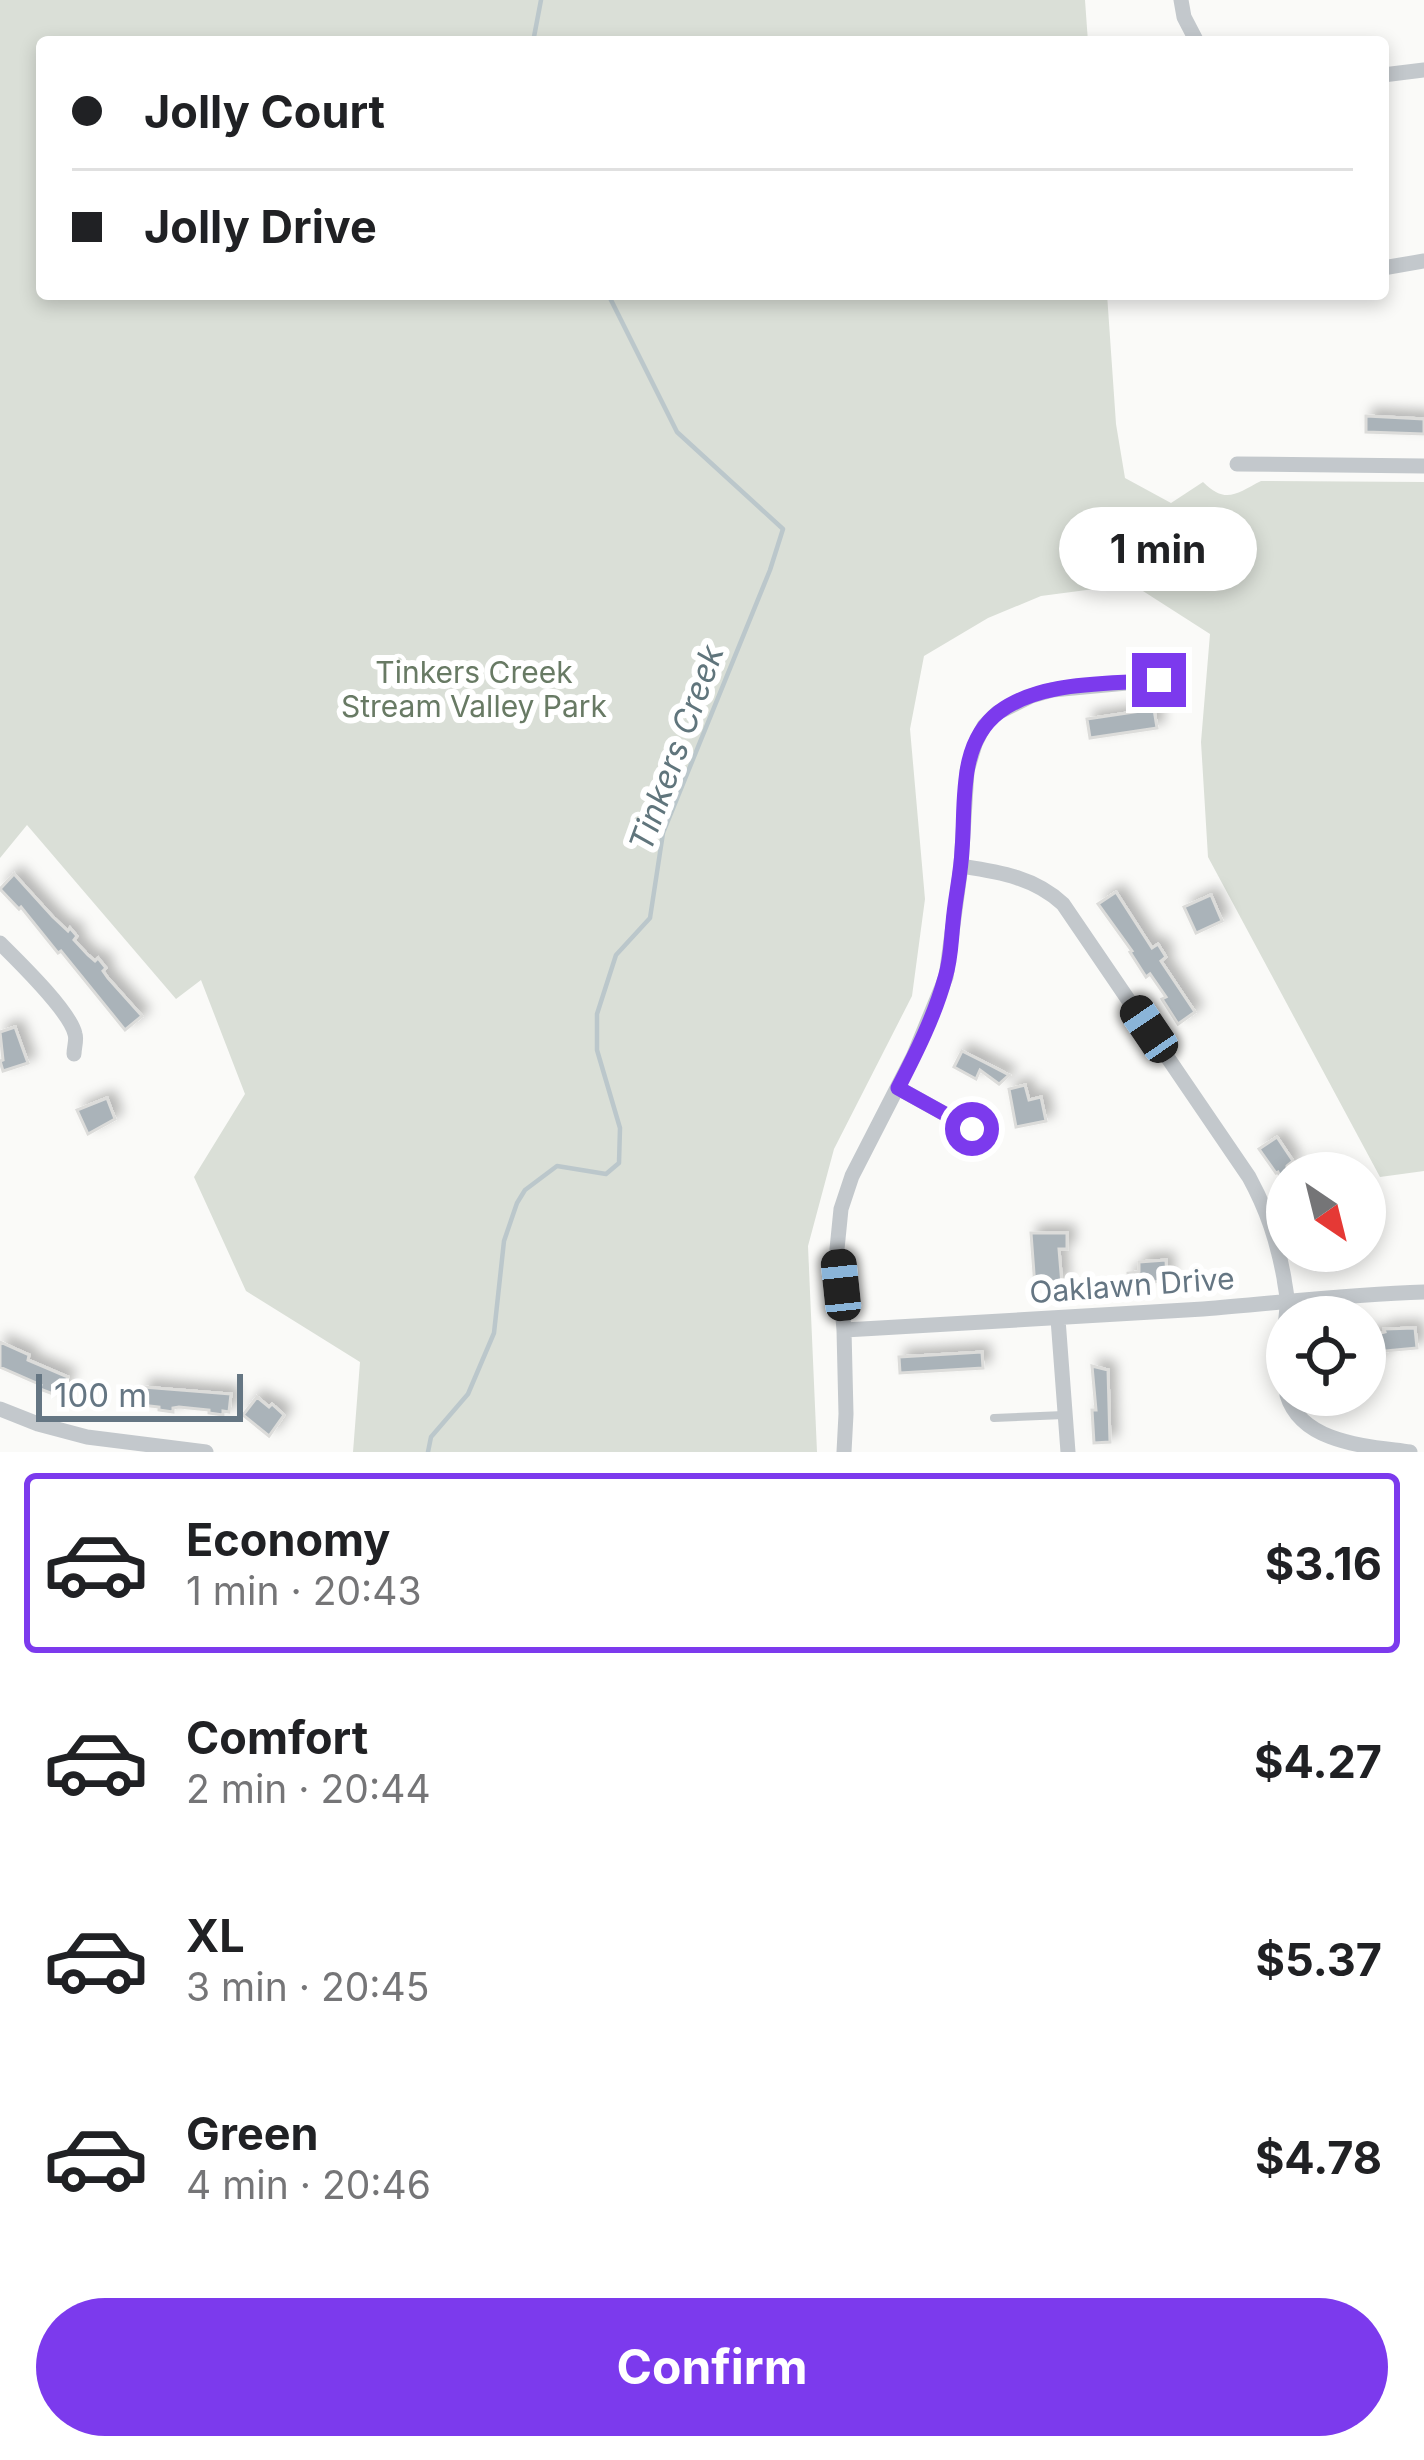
<!DOCTYPE html>
<meta charset="utf-8">
<style>
:root{--surface:#fff;--page:#f2f2f2;--text:#202124;--muted:#757577;--line:#e0e0e0;--accent:#7c3aed}
body{margin:0;font-family:Inter,sans-serif;background:var(--page);color:var(--text);height:100vh;display:flex;flex-direction:column;font-size:45px;white-space:nowrap}
*{box-sizing:border-box;margin:0}
p{font-size:39px;color:var(--muted)}
.icon{flex:none;width:66px;height:66px;fill:none;stroke:currentColor;stroke-width:2;stroke-linecap:round;stroke-linejoin:round}
.map{position:relative;height:1452px;overflow:hidden}
.drawer{display:flex;flex-direction:column;background:var(--surface);flex:1}
.drawer>*{flex:none}
.guide{position:absolute;left:36px;top:36px;width:1353px;height:264px;border-radius:12px;box-shadow:0 6px 18px #0003;display:grid;align-content:center;height:264px;padding:0 36px;background:var(--surface)}
.needle{width:78px;rotate:145deg}
.tools{position:absolute;left:1266px;top:1152px;display:grid;gap:24px}
.tools a{display:grid;place-items:center;width:120px;height:120px;border-radius:50%;background:var(--surface);box-shadow:0 6px 18px #0003;font-size:60px}
.scale{position:absolute;left:36px;bottom:30px;width:207px;box-sizing:border-box;padding-left:12px;border:6px solid #657683;border-top:0;font-size:33px;line-height:42px;white-space:nowrap;color:#657683;-webkit-text-stroke:9px #fff;paint-order:stroke}
.end{position:absolute;width:54px;height:54px;margin:-27px;border:15px solid #7c3aed;background:#fff;box-shadow:0 0 0 6px #fff}
.from{border-radius:50%}
.bubble{position:absolute;height:84px;border-radius:42px;background:var(--surface);box-shadow:0 6px 18px #0003;font-size:39px;font-weight:700;line-height:84px;text-align:center}
.car{position:absolute;width:36px;height:72px;margin:-36px -18px;border-radius:15px;box-shadow:0 0 9px 3px #0007;background:linear-gradient(#222 24%,#8ab4d8 0 40%,#222 0 76%,#8ab4d8 0 86%,#222 0)}
.guide b{display:flex;align-items:center;gap:42px;height:114px;font-size:45px}
.guide b+b{border-top:3px solid var(--line)}
.guide i{width:30px;height:30px;background:var(--text)}
ul{padding:21px 0 0;list-style:none}
li{display:flex;align-items:center;gap:36px;height:180px;margin:0 24px 18px;padding:0 12px;border:6px solid transparent;border-radius:12px}
li div{flex:1}
li b{display:block;font-size:45px}
li em{font-style:normal;font-weight:700}
li.current{border-color:var(--accent)}
li>.icon{width:108px;height:108px;stroke-width:1.5}
.action{display:flex;gap:24px;margin-top:auto;padding:24px 36px}
.action a{flex:1;height:138px;border-radius:72px;background:var(--accent);color:#fff;font-size:48px;font-weight:700;line-height:138px;text-align:center}
.map>svg:first-child{display:block}
</style>
<div class="map">
<svg width="1424" height="1452" viewBox="0 0 1424 1452">
<defs>
<filter id="shadow"><feDropShadow dx="7" dy="-7" stdDeviation="6" flood-color="#0004"/></filter>
</defs>
<rect width="100%" height="100%" fill="#fafaf8"/>
<path fill="#dadfd7" d="M0 0H1085L1088 42H42V294H1107L1116 424 1125 478 1171 503 1203 482C1226 505 1237 493 1261 481L1424 482V1171L1380 1177 1208 857 1201 742 1210 634 1132 584 1041 596 988 618 924 656 910 729 925 899 912 996 834 1149 808 1246 817 1452H353L360 1362 246 1291 194 1177 245 1094 201 980 176 999 27 825 0 858Z"/>
<g fill="none" stroke-linecap="round" stroke-linejoin="round">
<path stroke="#bbc7cb" stroke-width="4.5" d="M533 42 541 0
M428 1452 431 1437 468 1394 494 1333 504 1241 517 1203 525 1190 557 1166 606 1174 619 1163 620 1128 597 1050V1014L616 955 650 918 663 833 770 570 783 529 677 432 608 294"/>
</g>
<path fill="#aab3b9" stroke="#dcdcda" stroke-width="3" filter="url(#shadow)" d="M1366 416 1424 419V434L1366 432Z
M1154 709 1157 728 1090 738 1087 719Z
M14 874 53 917 68 931 70 928 77 936 74 940 88 955 95 961 98 958 106 968 103 971 108 978 142 1016 125 1030 61 951 58 953 21 907 19 909 0 889Z
M1116 892 1152 948 1158 944 1166 957 1161 961 1195 1012 1178 1024 1162 999 1166 997 1150 974 1146 977 1130 952 1132 951 1098 904Z
M1211 895 1222 921 1196 933 1184 907Z
M15 1027 28 1063 3 1071 0 1061 3 1060 0 1032Z
M962 1051 984 1062 1009 1075 999 1084 980 1070 976 1079 954 1067Z
M1025 1085 1029 1100 1041 1097 1046 1121 1016 1127 1009 1089Z
M107 1098 115 1119 88 1134 77 1110Z
M1277 1137 1293 1161 1287 1166V1192L1278 1172 1276 1173 1259 1149Z
M1031 1233H1067V1249H1059L1062 1285 1035 1287Z
M1166 1260 1167 1280 1129 1286 1128 1273 1139 1272V1262Z
M1415 1328 1417 1348 1384 1351V1355L1365 1362V1337L1385 1332 1384 1329Z
M0 1342 29 1355 28 1360 68 1377 60 1394 55 1391 53 1394 40 1389 41 1385 0 1367Z
M982 1352 983 1368 900 1373 899 1357Z
M1092 1366 1108 1370 1110 1442 1094 1443 1092 1410H1096Z
M143 1387 231 1394 229 1412 223 1411V1415L209 1413V1410L179 1407 173 1408V1412L159 1410V1407L141 1405Z
M257 1397 269 1407 272 1404 284 1415 269 1436 243 1415Z"/>
<g fill="none" stroke-linecap="round" stroke-linejoin="round">
<path stroke="#c3c8cc" stroke-width="8" d="M994 1418 1064 1415"/>
<path stroke="#c3c8cc" stroke-width="15" d="M1181 0 1184 17 1197 42
M1383 75 1424 70
M1383 268 1424 261
M1237 464 1424 466
M961 866C999 872 1034 877 1063 904L1249 1177C1267 1210 1277 1240 1284 1278 1285 1287 1288 1297 1287 1306 1285 1336 1278 1364 1287 1393
M0 943C18 961 70 1011 75 1034 77 1040 74 1047 74 1054
M898 1088 972 1129
M1058 1319 1068 1452
M844 1330C964 1324 1084 1317 1203 1309 1277 1303 1350 1294 1424 1292
M1287 1395C1302 1444 1368 1446 1410 1452
M0 1409 38 1424 87 1437 206 1452
M844 1452 846 1414 844 1330 837 1249 841 1209 852 1176 913 1057 946 977 961 866 967 771 975 744 984 726 997 713 1031 696 1052 690 1159 680"/>
</g>
<g fill="none" stroke-linecap="round" stroke-linejoin="round">
<path stroke="#7c3aed" stroke-width="15" d="M972 1129 898 1088C916 1053 935 1015 945 978 951 960 951 941 953 923 955 898 961 874 962 850 966 804 957 744 999 712 1042 680 1108 685 1159 680"/>
</g>
<g text-anchor="middle" stroke-width="12" stroke-linejoin="round" paint-order="stroke">
<g font-size="30" fill="#687a64" stroke="#fff">
<text x="474" y="683">Tinkers Creek<tspan x="474" dy="34">Stream Valley Park</tspan></text>
</g>
<g font-size="30" fill="#657683" stroke="#fff">
<text transform="translate(1132 1286) rotate(-4)" y="10">Oaklawn Drive</text>
</g>
<g font-size="33" font-style="italic" fill="#60757c" stroke="#fff">
<text transform="translate(676 748) rotate(-70)" y="12">Tinkers Creek</text>
</g>
</g>
</svg>
<div class="tools">
<a><svg class="needle" viewBox="-14 -14 28 28"><path d="M0-13l5 13h-10z" fill="#e53935"/><path d="M0 13l5-13h-10z" fill="#757577"/></svg></a>
<a><svg class="icon" aria-label="locate" viewBox="0 0 24 24"><circle cx="12" cy="12" r="6"/><path d="M12 2v4M12 18v4M2 12h4M18 12h4"/></svg></a>
</div>
<div class="scale">100 m</div>
<i class="end from" style="left:972px;top:1129px"></i>
<i class="end" style="left:1159px;top:680px"></i>
<div class="bubble" style="left:1059px;top:507px;width:198px">1 min</div>
<i class="car" style="left:1149px;top:1029px;rotate:326deg"></i>
<i class="car" style="left:841px;top:1285px;rotate:354deg"></i>
<div class="guide">
<b><i class="from"></i>Jolly Court</b>
<b><i></i>Jolly Drive</b>
</div>
</div>
<section class="drawer">
<ul>
<li class="current"><svg class="icon" aria-label="car" viewBox="0 0 24 24"><path d="M5 17H2v-5l4-1 3-4h7l3 4 3 1v5h-3M9 17h6M6 11h13"/><circle cx="7" cy="17" r="2"/><circle cx="17" cy="17" r="2"/></svg><div><b>Economy</b><p>1 min · 20:43</p></div><em>$3.16</em></li>
<li><svg class="icon" aria-label="car" viewBox="0 0 24 24"><path d="M5 17H2v-5l4-1 3-4h7l3 4 3 1v5h-3M9 17h6M6 11h13"/><circle cx="7" cy="17" r="2"/><circle cx="17" cy="17" r="2"/></svg><div><b>Comfort</b><p>2 min · 20:44</p></div><em>$4.27</em></li>
<li><svg class="icon" aria-label="car" viewBox="0 0 24 24"><path d="M5 17H2v-5l4-1 3-4h7l3 4 3 1v5h-3M9 17h6M6 11h13"/><circle cx="7" cy="17" r="2"/><circle cx="17" cy="17" r="2"/></svg><div><b>XL</b><p>3 min · 20:45</p></div><em>$5.37</em></li>
<li><svg class="icon" aria-label="car" viewBox="0 0 24 24"><path d="M5 17H2v-5l4-1 3-4h7l3 4 3 1v5h-3M9 17h6M6 11h13"/><circle cx="7" cy="17" r="2"/><circle cx="17" cy="17" r="2"/></svg><div><b>Green</b><p>4 min · 20:46</p></div><em>$4.78</em></li>
</ul>
<div class="action"><a>Confirm</a></div>
</section>
